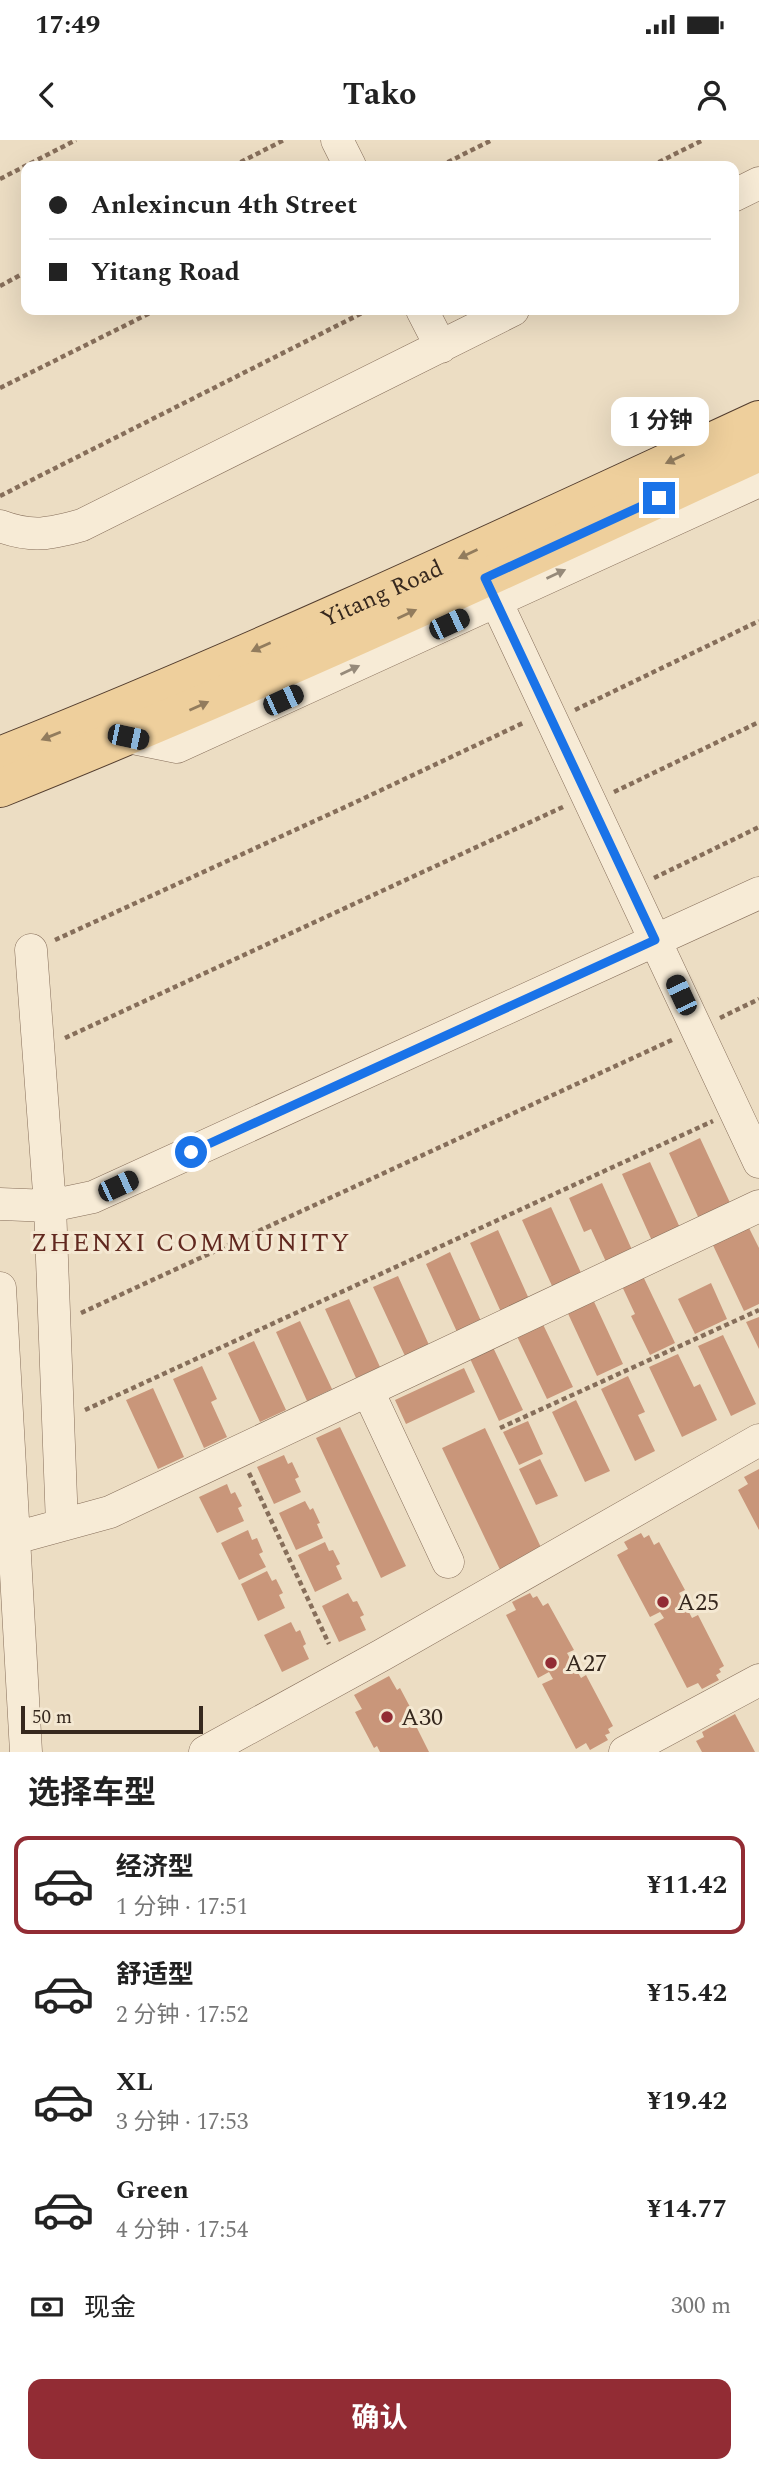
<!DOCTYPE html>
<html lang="zh">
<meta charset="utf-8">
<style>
:root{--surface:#fff;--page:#f6f6f6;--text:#222;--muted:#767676;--line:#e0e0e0;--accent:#922c34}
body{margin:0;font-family:Spectral,"Noto Sans SC",serif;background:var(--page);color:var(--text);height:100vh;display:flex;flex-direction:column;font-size:26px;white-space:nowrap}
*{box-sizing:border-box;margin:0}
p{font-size:23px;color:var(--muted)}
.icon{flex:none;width:38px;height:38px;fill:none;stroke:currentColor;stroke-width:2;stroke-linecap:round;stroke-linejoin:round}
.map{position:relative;height:1612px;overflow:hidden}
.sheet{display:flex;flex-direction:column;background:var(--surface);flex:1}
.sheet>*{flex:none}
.hud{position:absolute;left:21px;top:21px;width:718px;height:154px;border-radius:14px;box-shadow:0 7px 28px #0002;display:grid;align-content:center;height:154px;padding:0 28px;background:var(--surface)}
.scale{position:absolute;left:21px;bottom:18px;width:182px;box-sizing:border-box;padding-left:7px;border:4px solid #36281e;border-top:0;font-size:19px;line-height:24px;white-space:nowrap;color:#36281e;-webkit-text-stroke:5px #f4e8d2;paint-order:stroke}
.end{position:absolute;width:32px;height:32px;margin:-16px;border:9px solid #1a73e8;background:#fff;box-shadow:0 0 0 4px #fff}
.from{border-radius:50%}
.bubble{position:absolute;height:49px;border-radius:14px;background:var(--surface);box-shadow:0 7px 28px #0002;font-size:23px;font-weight:700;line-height:49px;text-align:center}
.car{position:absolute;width:21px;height:42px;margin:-21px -10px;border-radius:9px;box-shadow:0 0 5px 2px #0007;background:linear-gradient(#222 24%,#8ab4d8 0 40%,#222 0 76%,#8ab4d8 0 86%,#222 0)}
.hud b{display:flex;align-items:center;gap:24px;height:66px;font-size:26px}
.hud b+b{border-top:2px solid var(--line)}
.hud i{width:18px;height:18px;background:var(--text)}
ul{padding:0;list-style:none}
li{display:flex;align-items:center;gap:21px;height:98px;margin:0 14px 10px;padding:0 14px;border:4px solid transparent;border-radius:14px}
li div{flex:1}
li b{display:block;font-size:26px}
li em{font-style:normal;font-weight:700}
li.active{border-color:var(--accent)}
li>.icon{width:63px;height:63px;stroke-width:1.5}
h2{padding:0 28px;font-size:32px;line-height:84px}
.pay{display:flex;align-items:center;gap:18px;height:77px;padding:0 28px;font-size:26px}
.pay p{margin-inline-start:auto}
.action{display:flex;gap:14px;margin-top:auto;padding:14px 28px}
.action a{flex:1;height:80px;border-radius:14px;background:var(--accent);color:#fff;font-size:28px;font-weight:700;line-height:80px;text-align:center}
.status{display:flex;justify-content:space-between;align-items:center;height:49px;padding:0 35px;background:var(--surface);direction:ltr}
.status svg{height:19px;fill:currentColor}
header{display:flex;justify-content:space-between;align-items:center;height:91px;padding:0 28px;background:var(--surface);font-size:32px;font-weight:700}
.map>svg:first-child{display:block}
</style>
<div class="status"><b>17:49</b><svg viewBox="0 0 49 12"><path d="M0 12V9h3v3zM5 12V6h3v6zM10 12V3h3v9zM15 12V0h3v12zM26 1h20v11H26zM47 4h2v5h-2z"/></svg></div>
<header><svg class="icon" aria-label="back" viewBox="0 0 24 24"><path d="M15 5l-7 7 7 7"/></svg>Tako<svg class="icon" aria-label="person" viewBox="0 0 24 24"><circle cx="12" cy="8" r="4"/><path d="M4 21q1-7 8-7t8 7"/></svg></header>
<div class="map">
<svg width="759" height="1612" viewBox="0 0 759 1612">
<rect width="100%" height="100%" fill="#ecddc3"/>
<path fill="#c9967a" d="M700 998 732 1067 700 1081 669 1013Z
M650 1022 681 1090 653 1103 622 1034Z
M602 1043 633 1112 607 1124 591 1089 584 1092 569 1058Z
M551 1067 582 1135 553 1148 522 1080Z
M747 1084 759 1108V1164L744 1171 711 1101Z
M498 1090 529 1159 501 1172 470 1103Z
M450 1112 481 1181 457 1192 426 1124Z
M641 1132 675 1203 650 1215 631 1176 635 1174 620 1142Z
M398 1136 429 1205 405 1216 373 1147Z
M711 1143 727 1179 695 1194 678 1159Z
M590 1153 623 1224 597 1236 564 1165Z
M349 1159 380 1227 356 1238 325 1169Z
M539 1176 573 1247 547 1259 513 1188Z
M759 1177V1209L746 1182Z
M300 1181 332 1249 307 1261 276 1192Z
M723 1195 756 1264 731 1276 698 1206Z
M489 1199 523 1270 499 1281 466 1210Z
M254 1201 286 1270 260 1282 228 1213Z
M678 1214 694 1247 700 1244 717 1280 682 1297 649 1227Z
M202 1226 217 1259 211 1262 227 1297 204 1308 173 1239Z
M464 1228 475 1252 406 1284 395 1260Z
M628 1236 645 1272 638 1275 655 1311 635 1321 601 1249Z
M153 1248 184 1317 158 1329 126 1260Z
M576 1260 610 1331 585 1342 552 1272Z
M528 1281 543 1314 519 1325 503 1292Z
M340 1287 406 1426 381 1438 316 1298Z
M485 1288 545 1416 503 1436 442 1308Z
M284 1315 288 1324 292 1322 299 1337 295 1339 301 1352 274 1364 257 1327Z
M540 1319 558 1356 536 1365 519 1329Z
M759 1329V1390L738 1350 748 1344 744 1337Z
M227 1344 231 1354 235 1352 242 1366 238 1368 244 1381 217 1393 199 1357Z
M305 1361 310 1370 313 1368 320 1383 317 1384 323 1398 296 1410 279 1373Z
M248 1390 252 1400 257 1398 263 1412 259 1414 266 1427 239 1440 221 1403Z
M641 1393 644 1398 649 1395 654 1405 659 1402 685 1450 679 1453 692 1478 698 1475 724 1526 719 1529 721 1532 716 1535 719 1540 702 1549 698 1543 687 1548 654 1484 664 1478 660 1472 650 1477 617 1415 628 1409 624 1402Z
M325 1402 329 1411 333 1410 340 1424 336 1426 342 1439 315 1452 298 1415Z
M267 1431 272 1441 276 1439 283 1453 279 1455 285 1468 258 1481 241 1444Z
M348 1453 353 1462 357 1461 364 1475 360 1477 366 1490 339 1502 322 1466Z
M530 1453 533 1458 537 1456 543 1466 548 1463 574 1510 567 1513 581 1538 586 1535 613 1586 608 1589 610 1593 605 1595 608 1600 590 1610 586 1603 576 1609 542 1544 553 1539 549 1532 538 1538 506 1475 516 1470 512 1462Z
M291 1482 296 1492 300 1490 306 1504 303 1506 309 1519 282 1532 264 1495Z
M389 1536 397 1550 400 1548 418 1582 415 1584 429 1612H380L377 1606 374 1608 355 1572 362 1569 354 1555Z
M735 1574 755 1612H702L696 1601 704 1597 702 1592Z"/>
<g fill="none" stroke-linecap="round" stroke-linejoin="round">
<defs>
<path id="minor" d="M337 0 350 26
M733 56 759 43
M422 170 441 207
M0 386C32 398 50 394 82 385L513 170
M488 444 759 1022
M128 597 177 607 759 341
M31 810 50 1066 62 1385
M0 1064 50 1066 93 1057 759 753
M0 1148 26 1612
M368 1251 448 1422
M15 1398 110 1372 759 1066
M205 1612 382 1515 759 1300
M625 1612 759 1540"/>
<g id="major">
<path id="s1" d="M0 616C257 514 508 396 759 280"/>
<path d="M0 648C257 545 508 428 759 312"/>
</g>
</defs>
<use href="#minor" stroke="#866e5a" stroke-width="33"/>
<use href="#major" stroke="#533d2e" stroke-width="40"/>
<path stroke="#866e5a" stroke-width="4.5" stroke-dasharray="5 3.5" stroke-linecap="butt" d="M233 26 284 0
M440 26 492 0
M651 26 703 0
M0 39 76 0
M0 146 26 132
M0 248 156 170
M0 356 368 170
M575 570 759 481
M614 652 759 582
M654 738 759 687
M55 800 356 662 523 583
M720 878 759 859
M65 898 565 666
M81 1173 674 899
M85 1270 713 981
M500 1288 759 1170
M249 1333 329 1504"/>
<use href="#minor" stroke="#f7ebd6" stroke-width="32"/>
<use href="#major" stroke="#eecf9c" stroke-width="38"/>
</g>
<defs><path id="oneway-solid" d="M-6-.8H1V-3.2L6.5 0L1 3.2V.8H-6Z" transform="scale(1.75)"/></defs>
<g fill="#927c5d">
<use href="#oneway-solid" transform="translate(675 319) rotate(155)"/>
<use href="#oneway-solid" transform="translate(468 414) rotate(155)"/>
<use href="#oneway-solid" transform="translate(407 474) rotate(-25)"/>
<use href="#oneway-solid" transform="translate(261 507) rotate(156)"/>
<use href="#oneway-solid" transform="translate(199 566) rotate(-24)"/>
<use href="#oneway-solid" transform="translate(51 596) rotate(158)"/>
</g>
<g fill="#968a7a">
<use href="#oneway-solid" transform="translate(556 434) rotate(-25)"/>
<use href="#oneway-solid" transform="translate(350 530) rotate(-25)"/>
</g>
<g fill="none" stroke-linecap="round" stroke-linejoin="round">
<path stroke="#1a73e8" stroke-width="9" d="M191 1012 655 800 485 438 659 358"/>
</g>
<g fill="#922c34" stroke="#f4e8d2" stroke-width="2.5">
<circle cx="663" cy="1462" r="7"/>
<circle cx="551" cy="1523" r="7"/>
<circle cx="387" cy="1577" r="7"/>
</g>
<g text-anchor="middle" stroke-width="6" stroke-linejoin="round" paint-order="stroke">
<g font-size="24" fill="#36281e" stroke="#f4e8d2">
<text dy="8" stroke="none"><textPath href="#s1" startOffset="415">Yitang Road</textPath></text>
</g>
<g font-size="24" fill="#36281e" stroke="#f4e8d2" text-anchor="start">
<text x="677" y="1470">A25</text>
<text x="565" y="1531">A27</text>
<text x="401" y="1585">A30</text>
</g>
<g font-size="26" letter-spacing="2" fill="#61281f" stroke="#f4e8d2">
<text x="191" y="1111">ZHENXI COMMUNITY</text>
</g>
</g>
</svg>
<div class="scale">50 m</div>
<i class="end from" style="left:191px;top:1012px"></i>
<i class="end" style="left:659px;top:358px"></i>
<div class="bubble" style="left:611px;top:257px;width:98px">1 分钟</div>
<i class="car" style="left:449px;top:484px;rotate:65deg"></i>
<i class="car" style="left:283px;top:560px;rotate:65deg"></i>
<i class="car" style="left:128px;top:597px;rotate:102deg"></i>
<i class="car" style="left:681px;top:855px;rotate:335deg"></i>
<i class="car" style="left:118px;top:1046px;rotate:65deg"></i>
<div class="hud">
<b><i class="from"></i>Anlexincun 4th Street</b>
<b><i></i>Yitang Road</b>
</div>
</div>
<section class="sheet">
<h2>选择车型</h2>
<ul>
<li class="active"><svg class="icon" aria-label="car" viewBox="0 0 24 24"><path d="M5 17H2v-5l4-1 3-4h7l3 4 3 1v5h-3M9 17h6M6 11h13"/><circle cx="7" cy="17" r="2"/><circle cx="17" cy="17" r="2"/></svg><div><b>经济型</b><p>1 分钟 · 17:51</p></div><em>¥11.42</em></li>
<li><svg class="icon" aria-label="car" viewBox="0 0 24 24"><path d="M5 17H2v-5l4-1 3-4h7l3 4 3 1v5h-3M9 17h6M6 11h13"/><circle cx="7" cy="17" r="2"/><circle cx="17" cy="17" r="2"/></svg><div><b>舒适型</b><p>2 分钟 · 17:52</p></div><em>¥15.42</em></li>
<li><svg class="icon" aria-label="car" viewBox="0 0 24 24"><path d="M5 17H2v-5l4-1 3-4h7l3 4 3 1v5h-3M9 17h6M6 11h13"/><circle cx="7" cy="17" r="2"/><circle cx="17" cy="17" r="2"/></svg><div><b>XL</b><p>3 分钟 · 17:53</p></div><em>¥19.42</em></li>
<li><svg class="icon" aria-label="car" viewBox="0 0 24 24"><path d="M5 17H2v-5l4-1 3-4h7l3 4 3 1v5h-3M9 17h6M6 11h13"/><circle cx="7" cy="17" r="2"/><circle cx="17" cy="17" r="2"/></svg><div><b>Green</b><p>4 分钟 · 17:54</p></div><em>¥14.77</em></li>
</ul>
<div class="pay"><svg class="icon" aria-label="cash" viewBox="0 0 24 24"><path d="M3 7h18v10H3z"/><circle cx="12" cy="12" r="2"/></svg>现金<p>300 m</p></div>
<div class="action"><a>确认</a></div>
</section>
